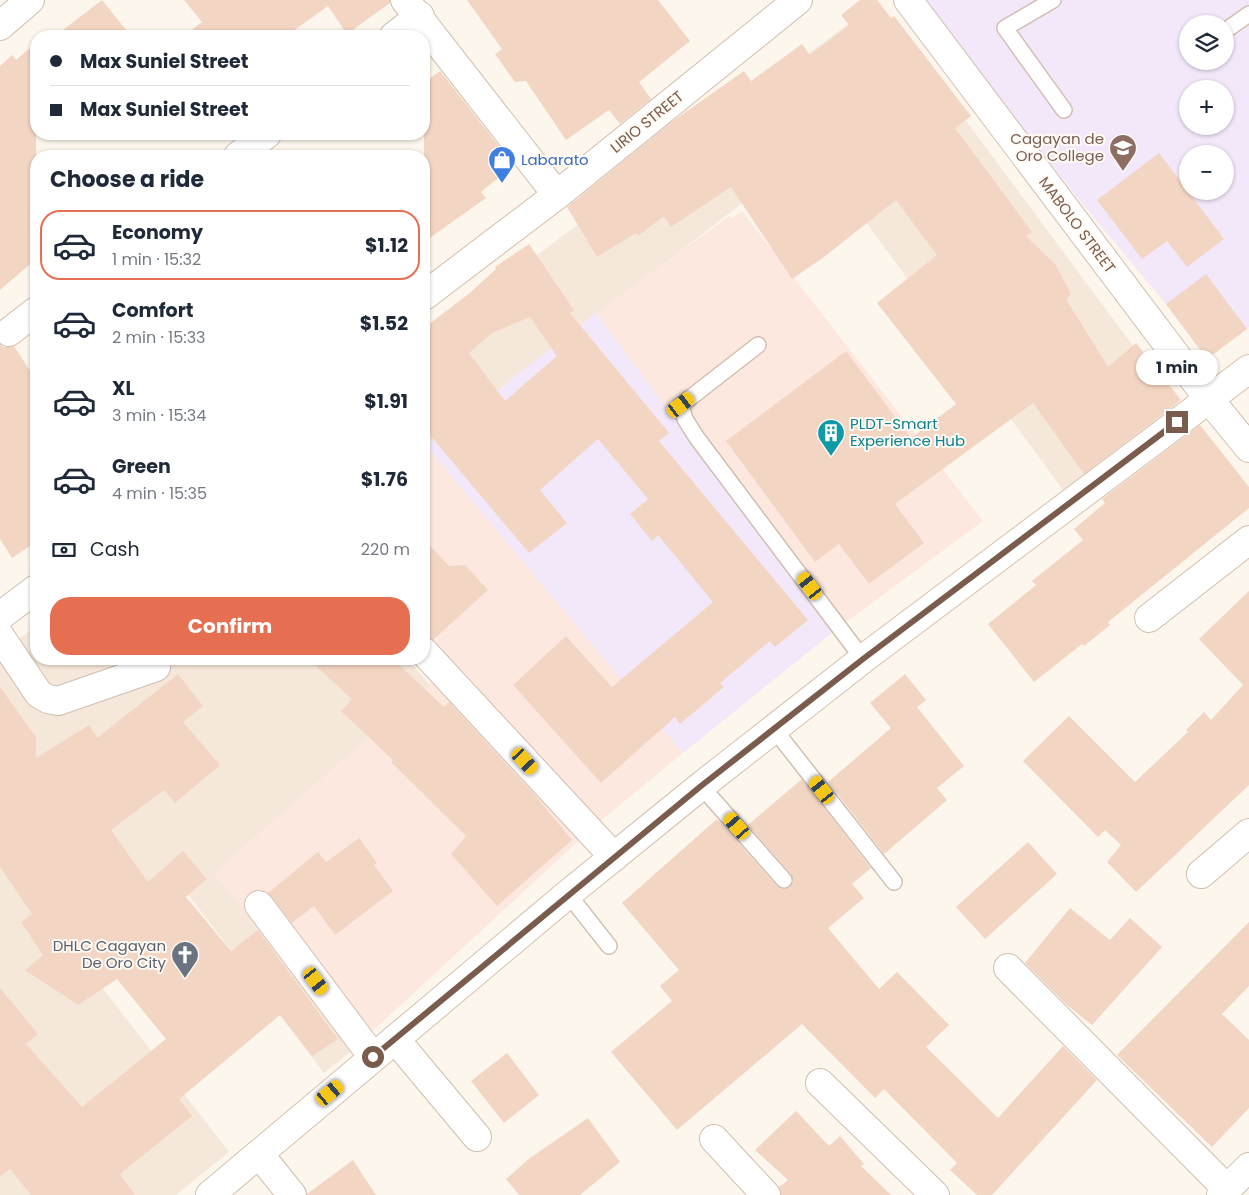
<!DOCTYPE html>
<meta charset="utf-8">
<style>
:root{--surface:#fff;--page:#f2f2f3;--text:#1f2937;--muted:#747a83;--line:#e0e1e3;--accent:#e76f51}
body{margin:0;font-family:Poppins,sans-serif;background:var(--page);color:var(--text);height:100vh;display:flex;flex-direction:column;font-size:19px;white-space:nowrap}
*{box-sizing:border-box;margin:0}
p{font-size:16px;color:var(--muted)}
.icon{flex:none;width:28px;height:28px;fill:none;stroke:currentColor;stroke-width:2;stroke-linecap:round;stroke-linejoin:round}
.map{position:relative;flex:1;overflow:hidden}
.drawer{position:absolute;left:30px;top:150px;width:400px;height:515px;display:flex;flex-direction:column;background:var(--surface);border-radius:20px;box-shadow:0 1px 4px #0004}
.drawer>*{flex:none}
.hud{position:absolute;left:30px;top:30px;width:400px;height:110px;border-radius:20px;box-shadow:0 1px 4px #0004;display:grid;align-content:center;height:110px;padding:0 20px;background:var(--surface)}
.fabs{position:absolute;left:1179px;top:15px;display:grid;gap:10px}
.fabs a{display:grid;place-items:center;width:55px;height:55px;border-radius:50%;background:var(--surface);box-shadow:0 1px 4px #0004;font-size:25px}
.end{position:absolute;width:22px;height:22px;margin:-11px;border:6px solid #7a5c4d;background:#fff;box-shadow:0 0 0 2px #fff}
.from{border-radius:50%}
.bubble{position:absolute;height:35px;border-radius:18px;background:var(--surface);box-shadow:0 1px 4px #0004;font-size:16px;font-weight:700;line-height:35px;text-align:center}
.car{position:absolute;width:15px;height:30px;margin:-15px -8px;border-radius:6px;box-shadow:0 0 4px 1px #0007;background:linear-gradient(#f5c518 24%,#345 0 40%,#f5c518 0 76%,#345 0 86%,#f5c518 0)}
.hud b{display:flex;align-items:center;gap:18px;height:48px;font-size:19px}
.hud b+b{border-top:1px solid var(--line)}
.hud i{width:12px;height:12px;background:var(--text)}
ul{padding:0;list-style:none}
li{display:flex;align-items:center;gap:15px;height:70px;margin:0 10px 8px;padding:0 10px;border:2px solid transparent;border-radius:20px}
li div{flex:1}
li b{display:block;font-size:19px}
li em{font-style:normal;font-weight:700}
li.on{border-color:var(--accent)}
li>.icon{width:45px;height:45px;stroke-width:1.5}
h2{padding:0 20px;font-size:22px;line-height:60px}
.pay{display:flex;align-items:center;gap:12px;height:55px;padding:0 20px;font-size:19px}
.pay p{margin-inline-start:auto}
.cta{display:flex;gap:10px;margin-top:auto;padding:10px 20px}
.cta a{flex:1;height:58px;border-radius:20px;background:var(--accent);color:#fff;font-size:20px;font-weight:700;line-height:58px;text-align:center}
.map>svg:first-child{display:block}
</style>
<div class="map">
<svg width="1249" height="1195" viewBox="0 0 1249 1195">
<rect width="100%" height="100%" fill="#fdf6ec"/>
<path fill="#f5e8da" d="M878 2 1179 408 1066 494 812 149 424 450V339Z
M36 626V659H408L430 685 351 1051 324 1073 187 893 91 973 229 1152 176 1195H0V653Z"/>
<path fill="#fde8e0" d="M742 211 983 521 833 632 596 313 729 216 731 219Z
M426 446 683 753 598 823 351 1051 214 873 452 664 424 632V449Z"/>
<path fill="#f3e8fa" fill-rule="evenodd" d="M922 0H1249V327L1207 359 1166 304 1080 201ZM1188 24H1225V61H1188ZM1188 89H1225V126H1188ZM1188 154H1225V191H1188Z
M596 313 833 632 683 753 426 446Z"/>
<path fill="#f3d5c3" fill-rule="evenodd" d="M102 0 131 36H55Z
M184 0H390V3L347 34 328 6 286 36H184L202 22Z
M467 0H658L690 41 639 82 651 99 620 124 609 110 566 140 526 81 515 82 495 54 502 49Z
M860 0H877L891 18 894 16 971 116 955 128 1032 232 1026 236 1055 264 1071 294 1066 299 1108 367 1136 343 1181 400 1084 474 1033 403 895 504 924 543 869 584 839 544 815 562 726 441 846 351 911 438 956 404 877 303 937 255 896 200 824 257 792 279 731 187 671 227 664 216 638 236 636 233 597 257 567 207 670 123 744 71 751 81 802 44 810 55 849 25 841 15Z
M36 43V259L0 290V66L12 55 16 60Z
M440 71 514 165 481 192 486 198 424 242V83Z
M1159 153 1224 239 1187 267 1167 241 1142 259 1097 200Z
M529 244 574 310 570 313 669 433 659 441 808 620 775 647 770 641 720 683 724 687 680 724 675 717 601 783 513 685 566 636 612 687 713 602 658 535 652 541 630 514 648 499 598 439 540 490 567 523 529 553 424 428V328L471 292 496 269 495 267ZM530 317 557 356 505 401 469 353 492 333Z
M1206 274 1247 329 1207 359 1166 304Z
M0 344 4 347 14 346 36 380V542L12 558 0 539Z
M1200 425 1249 487V508L1108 622 1110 625 1084 646 1082 644 1034 682 988 624 1036 585 1032 581 1083 540 1074 529 1105 503 1102 499Z
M424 539 449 566 465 565 488 590 433 640 424 637Z
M1249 591V785L1136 892 1107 862 1121 845 1105 830 1098 837 1023 761 1069 716 1135 782 1188 732 1186 730 1204 712 1211 720 1243 685 1199 639Z
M308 659H393L444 707 449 702 533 793 572 840 497 906 451 854 466 836 391 762 393 760 341 711 352 699Z
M178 674 203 706 183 722 220 765 175 803 164 790 111 830 148 882 183 851 207 879 186 897 231 951 258 930 338 1039 312 1056 280 1015 179 1099 192 1116 120 1174 135 1195H31L10 1169 0 1177V988L38 1034 26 1044 82 1107 166 1039 117 979 78 1005 25 970 43 955 21 922 32 914 0 867V687L36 737V758L89 725 97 738Z
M905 674 926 700 917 707 964 766 937 788 947 800 884 854 828 782 891 728 870 703Z
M802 779 871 868 852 884 864 898 828 928 879 989 897 972 949 1025 926 1047 998 1118 1063 1046 1097 1080 992 1195H977L950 1170 957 1163 884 1089 875 1098 802 1024 677 1130 611 1052 672 1001 660 986 679 970 622 903 717 819 777 886 782 889 790 887 793 882 791 874 748 825Z
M359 838 377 863 374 865 393 891 335 935 314 906 292 923 268 893 318 852 326 862Z
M1028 842 1057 874 985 939 956 907Z
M1070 908 1110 940 1130 918 1162 947 1092 1025 1067 1005 1025 963Z
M1249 922V986L1222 1014 1249 1040V1108L1212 1147 1117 1055Z
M507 1053 539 1095 504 1123 471 1081Z
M796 1111 829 1146 840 1136 864 1164 861 1166 891 1195H781L779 1187 788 1180 755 1150Z
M588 1118 620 1162 580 1195H519L506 1179 530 1158Z
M353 1160 376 1195H307V1194Z"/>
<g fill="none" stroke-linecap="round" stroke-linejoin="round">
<defs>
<path id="service" d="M1053 0 1005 28 1064 110
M1225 31 1249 14
M758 345 681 405 685 419 697 438 863 659
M774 729 894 882
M701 786 784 880
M568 894 609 946"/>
<path id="minor" d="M405 0 557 195
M908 0 1208 398 1249 448
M0 26 30 0
M394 36 420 16
M238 156 267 134
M424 296 557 195 798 0
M9 332 36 311
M0 616 36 589
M1149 618 1249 540
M0 636 39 694 48 699 58 701 156 667
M424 652 614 857
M1201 874 1249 833
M259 905 373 1057
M1008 968 1227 1189
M395 1039 477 1137
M820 1083 935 1195
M714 1139 766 1195
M259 1154 292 1195
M1221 1195 1249 1167"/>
<path id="secondary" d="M210 1195 568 894 701 786 863 659 1249 369"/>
</defs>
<use href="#service" stroke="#d1beb0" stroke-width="18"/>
<use href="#minor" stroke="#d1beb0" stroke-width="30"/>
<use href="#secondary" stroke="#d6c0b0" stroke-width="30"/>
<use href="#service" stroke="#fff" stroke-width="15"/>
<use href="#minor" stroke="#fff" stroke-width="28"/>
<use href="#secondary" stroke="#fff" stroke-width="28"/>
</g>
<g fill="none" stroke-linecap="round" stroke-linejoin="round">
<path stroke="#7a5c4d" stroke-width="6" d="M373 1057 701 786 863 659 1177 422"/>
</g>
<defs>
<symbol id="university-pin" viewBox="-11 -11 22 30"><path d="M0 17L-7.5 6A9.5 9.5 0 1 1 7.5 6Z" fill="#8d6e63" stroke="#fffaf3"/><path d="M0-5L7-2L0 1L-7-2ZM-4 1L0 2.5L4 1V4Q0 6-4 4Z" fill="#fff"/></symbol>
<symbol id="shop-pin" viewBox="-11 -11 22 30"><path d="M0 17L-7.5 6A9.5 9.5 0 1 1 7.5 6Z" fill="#3f7fe0" stroke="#fffaf3"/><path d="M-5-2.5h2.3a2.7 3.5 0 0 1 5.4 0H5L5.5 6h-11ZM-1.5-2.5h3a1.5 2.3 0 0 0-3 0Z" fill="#fff"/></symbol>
<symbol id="building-pin" viewBox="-11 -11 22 30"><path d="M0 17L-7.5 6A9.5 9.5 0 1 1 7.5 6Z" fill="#0f9aa8" stroke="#fffaf3"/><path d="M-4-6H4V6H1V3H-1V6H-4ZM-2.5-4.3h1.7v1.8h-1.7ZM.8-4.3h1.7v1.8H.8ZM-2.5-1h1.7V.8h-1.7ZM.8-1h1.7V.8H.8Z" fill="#fff"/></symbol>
<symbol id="church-pin" viewBox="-11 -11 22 30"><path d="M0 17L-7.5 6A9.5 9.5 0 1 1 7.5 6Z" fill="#6b7280" stroke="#fffaf3"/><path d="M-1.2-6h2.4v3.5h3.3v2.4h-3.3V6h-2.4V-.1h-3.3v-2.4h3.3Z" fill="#fff"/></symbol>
</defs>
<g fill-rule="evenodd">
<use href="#university-pin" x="1107" y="132" width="32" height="43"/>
<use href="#shop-pin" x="486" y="144" width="32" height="43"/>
<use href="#building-pin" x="815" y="417" width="32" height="43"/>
<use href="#church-pin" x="169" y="939" width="32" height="43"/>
</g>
<g text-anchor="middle" stroke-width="4" stroke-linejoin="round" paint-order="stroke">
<g font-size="15" fill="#7a5c4d" stroke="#fffaf3">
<text transform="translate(647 122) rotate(-39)" y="5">LIRIO STREET</text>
<text transform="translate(1077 225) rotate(53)" y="5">MABOLO STREET</text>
</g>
<g font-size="15" fill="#785e54" stroke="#fffaf3" text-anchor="end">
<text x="1104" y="144">Cagayan de<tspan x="1104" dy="17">Oro College</tspan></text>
</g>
<g font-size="15" fill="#366cbe" stroke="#fffaf3" text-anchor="start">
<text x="521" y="165">Labarato</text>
</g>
<g font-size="15" fill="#0d838f" stroke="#fffaf3" text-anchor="start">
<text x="850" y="429">PLDT-Smart<tspan x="850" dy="17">Experience Hub</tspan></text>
</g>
<g font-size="15" fill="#5b616d" stroke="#fffaf3" text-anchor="end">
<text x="166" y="951">DHLC Cagayan<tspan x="166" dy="17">De Oro City</tspan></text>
</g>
</g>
</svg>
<div class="fabs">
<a><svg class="icon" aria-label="layers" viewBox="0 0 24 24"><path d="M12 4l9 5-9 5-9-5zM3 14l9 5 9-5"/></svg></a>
<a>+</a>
<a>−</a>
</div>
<i class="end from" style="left:373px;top:1057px"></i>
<i class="end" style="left:1177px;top:422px"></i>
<div class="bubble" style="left:1136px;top:350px;width:82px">1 min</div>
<i class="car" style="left:681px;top:405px;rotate:52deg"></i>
<i class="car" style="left:810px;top:586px;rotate:323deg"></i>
<i class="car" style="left:525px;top:761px;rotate:137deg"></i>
<i class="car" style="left:822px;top:790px;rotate:322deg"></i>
<i class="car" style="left:737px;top:826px;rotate:319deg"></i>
<i class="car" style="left:316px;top:981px;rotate:143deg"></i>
<i class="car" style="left:330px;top:1093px;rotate:50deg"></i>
<div class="hud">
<b><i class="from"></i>Max Suniel Street</b>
<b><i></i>Max Suniel Street</b>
</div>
<section class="drawer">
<h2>Choose a ride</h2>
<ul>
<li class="on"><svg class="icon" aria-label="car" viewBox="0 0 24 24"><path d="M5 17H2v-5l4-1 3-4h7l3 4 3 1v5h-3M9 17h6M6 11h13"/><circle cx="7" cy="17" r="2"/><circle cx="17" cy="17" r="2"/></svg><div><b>Economy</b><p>1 min · 15:32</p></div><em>$1.12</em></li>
<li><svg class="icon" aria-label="car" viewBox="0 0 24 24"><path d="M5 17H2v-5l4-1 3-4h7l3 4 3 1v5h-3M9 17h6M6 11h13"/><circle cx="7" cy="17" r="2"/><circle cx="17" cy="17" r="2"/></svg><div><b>Comfort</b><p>2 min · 15:33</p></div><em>$1.52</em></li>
<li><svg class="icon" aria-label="car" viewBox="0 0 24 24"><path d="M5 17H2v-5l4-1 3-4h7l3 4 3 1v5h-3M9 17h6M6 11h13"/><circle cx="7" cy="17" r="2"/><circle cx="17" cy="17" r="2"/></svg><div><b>XL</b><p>3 min · 15:34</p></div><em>$1.91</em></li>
<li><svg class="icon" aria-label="car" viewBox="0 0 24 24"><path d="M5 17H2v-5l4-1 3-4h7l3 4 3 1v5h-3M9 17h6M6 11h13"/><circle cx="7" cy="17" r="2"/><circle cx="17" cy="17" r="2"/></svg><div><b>Green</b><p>4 min · 15:35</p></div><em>$1.76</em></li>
</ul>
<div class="pay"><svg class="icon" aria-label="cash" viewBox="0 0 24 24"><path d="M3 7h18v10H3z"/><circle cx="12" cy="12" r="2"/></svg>Cash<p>220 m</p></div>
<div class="cta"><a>Confirm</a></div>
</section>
</div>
